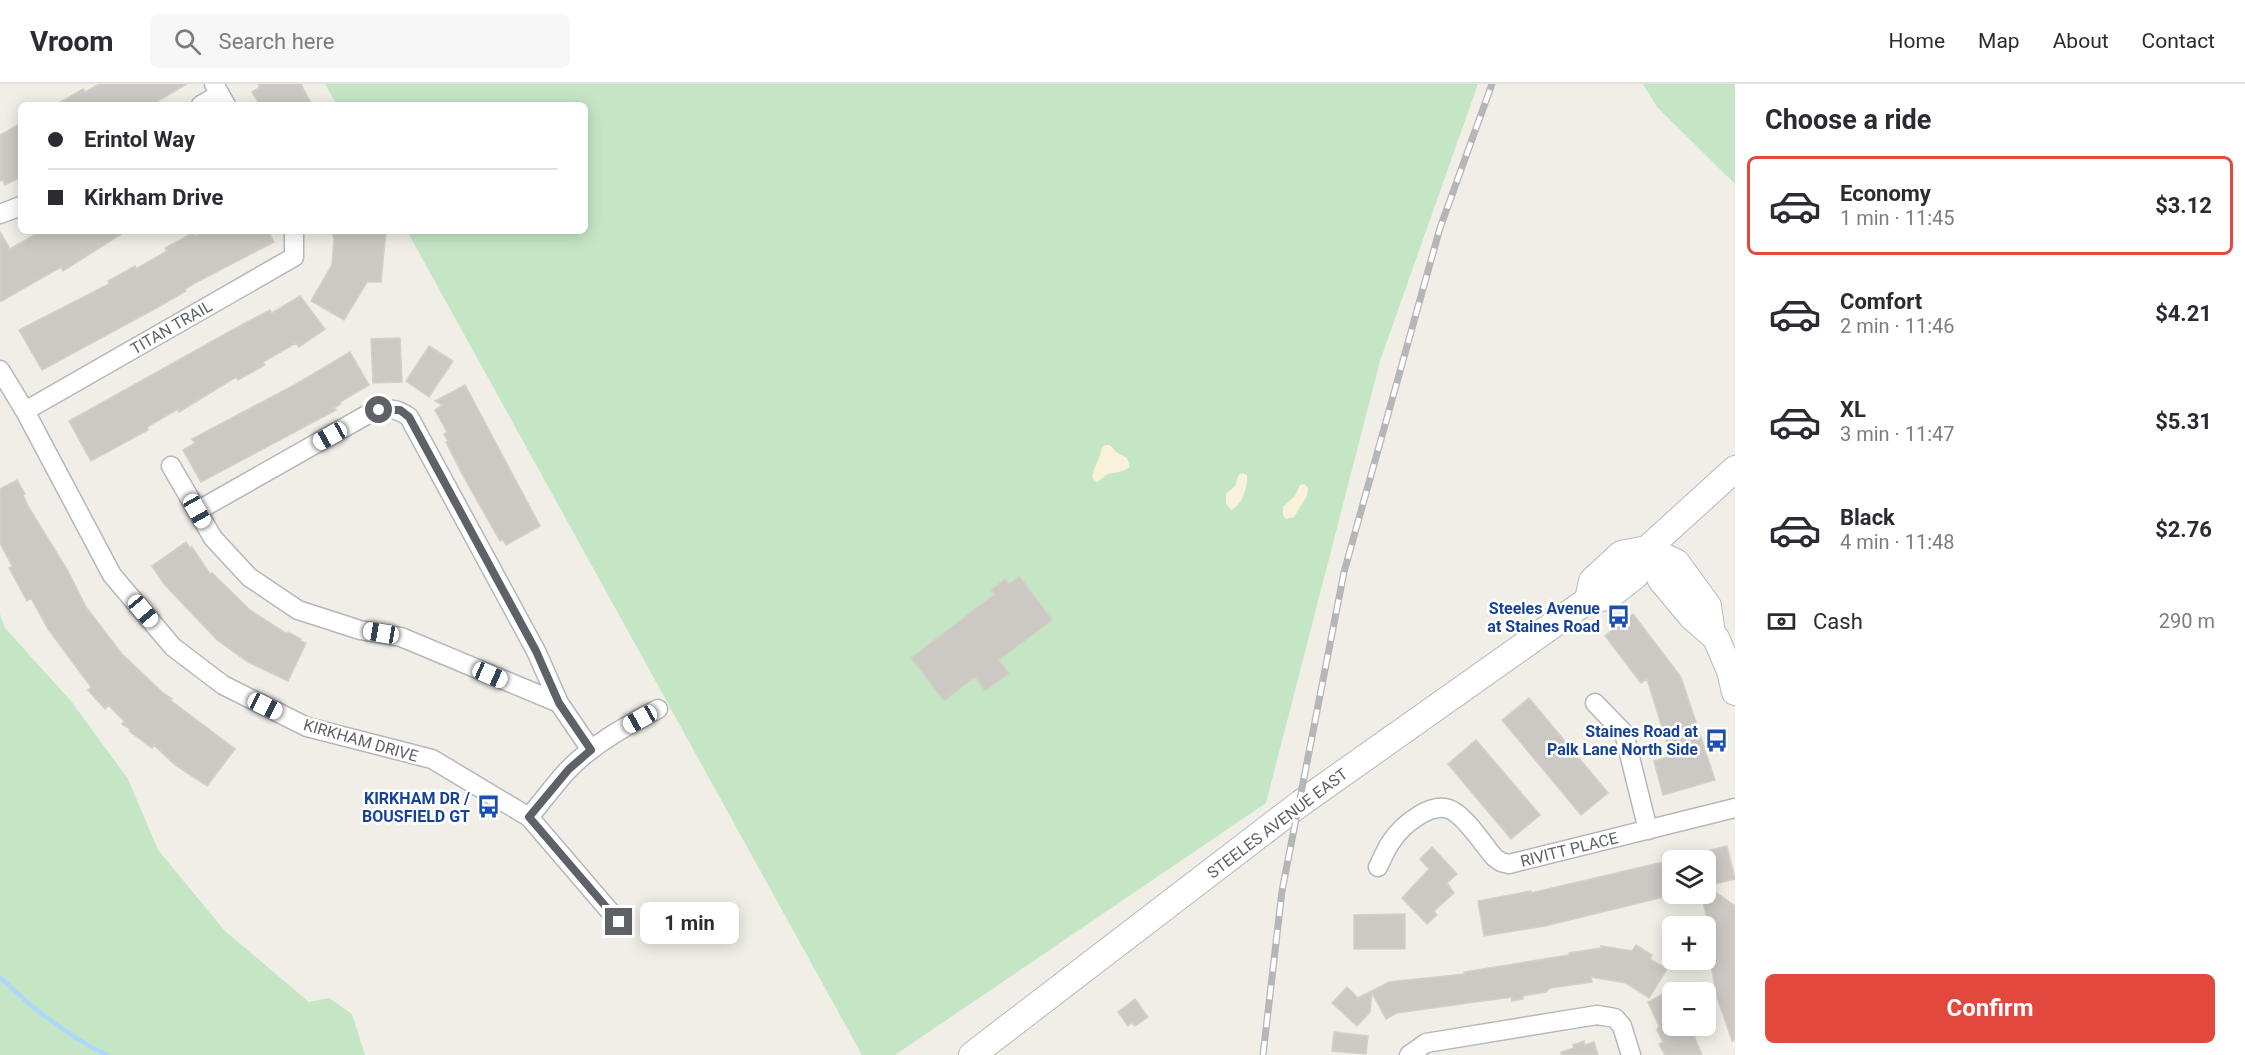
<!DOCTYPE html>
<meta charset="utf-8">
<style>
:root{--surface:#fff;--page:#f7f7f7;--text:#2b2b33;--muted:#7c7c81;--line:#e1e1e2;--accent:#e2483b}
body{margin:0;font-family:Roboto,sans-serif;background:var(--page);color:var(--text);height:100vh;display:flex;flex-direction:column;font-size:22px;white-space:nowrap}
*{box-sizing:border-box;margin:0}
p{font-size:20px;color:var(--muted)}
.icon{flex:none;width:33px;height:33px;fill:none;stroke:currentColor;stroke-width:2;stroke-linecap:round;stroke-linejoin:round}
.map{position:relative;flex:1;overflow:hidden}
.sheet{display:flex;flex-direction:column;background:var(--surface);width:510px}
.sheet>*{flex:none}
.banner{position:absolute;left:18px;top:18px;width:570px;height:132px;border-radius:9px;box-shadow:0 3px 15px #0003;display:grid;align-content:center;height:132px;padding:0 30px;background:var(--surface)}
.fabs{position:absolute;left:1662px;top:766px;display:grid;gap:12px}
.fabs a{display:grid;place-items:center;width:54px;height:54px;border-radius:9px;background:var(--surface);box-shadow:0 3px 15px #0003;font-size:30px}
.end{position:absolute;width:27px;height:27px;margin:-14px;border:8px solid #5e6267;background:#fff;box-shadow:0 0 0 3px #fff}
.from{border-radius:50%}
.bubble{position:absolute;height:42px;border-radius:9px;background:var(--surface);box-shadow:0 3px 15px #0003;font-size:20px;font-weight:700;line-height:42px;text-align:center}
.car{position:absolute;width:18px;height:36px;margin:-18px -9px;border-radius:8px;box-shadow:0 0 4px 2px #0007;background:linear-gradient(#fff 24%,#345 0 40%,#fff 0 76%,#345 0 86%,#fff 0)}
.banner b{display:flex;align-items:center;gap:21px;height:57px;font-size:22px}
.banner b+b{border-top:2px solid var(--line)}
.banner i{width:15px;height:15px;background:var(--text)}
ul{padding:0;list-style:none}
li{display:flex;align-items:center;gap:18px;height:99px;margin:0 12px 9px;padding:0 18px;border:3px solid transparent;border-radius:9px}
li div{flex:1}
li b{display:block;font-size:22px}
li em{font-style:normal;font-weight:700}
li.current{border-color:var(--accent)}
li>.icon{width:54px;height:54px;stroke-width:1.5}
h2{padding:0 30px;font-size:27px;line-height:72px}
.pay{display:flex;align-items:center;gap:15px;height:66px;padding:0 30px;font-size:22px}
.pay p{margin-inline-start:auto}
.cta{display:flex;gap:12px;margin-top:auto;padding:12px 30px}
.cta a{flex:1;height:69px;border-radius:9px;background:var(--accent);color:#fff;font-size:24px;font-weight:700;line-height:69px;text-align:center}
header{display:flex;align-items:center;gap:36px;box-sizing:border-box;height:84px;padding:0 30px;background:var(--surface);border-bottom:2px solid var(--line)}
header strong{font-size:28px}
nav{display:flex;gap:33px;margin-inline-start:auto;font-size:21px}
.search{width:420px;height:54px;background:var(--page);display:flex;align-items:center;gap:15px;box-sizing:border-box;padding:0 21px;border-radius:9px;color:var(--muted);font-size:22px}
main{display:flex;flex:1;min-height:0}
.map>svg:first-child{display:block}
</style>
<header>
<strong>Vroom</strong>
<div class="search"><svg class="icon" aria-label="search" viewBox="0 0 24 24"><circle cx="10" cy="10" r="6"/><path d="M15 15l6 6"/></svg>Search here</div>
<nav><a>Home</a><a>Map</a><a>About</a><a>Contact</a></nav>
</header>
<main>
<div class="map">
<svg width="1735" height="971" viewBox="0 0 1735 971">
<rect width="100%" height="100%" fill="#f0eee7"/>
<path fill="#c5e6c5" d="M325 0H1478L1380 277 1266 719 895 971H862L407 147H585V21H337Z
M1643 0H1735V100L1657 23Z
M0 530 5 544 71 617 128 695 158 766 225 847 309 918 329 914 352 930 365 971H0Z"/>
<path fill="#f9f1d9" d="M1105 361H1110L1116 368 1127 374 1130 383 1123 387 1108 390 1097 398 1093 395C1091 385 1101 376 1101 365Z
M1242 389 1247 391C1248 402 1242 422 1231 426L1226 420V410L1235 402 1238 392Z
M1304 400 1308 404 1307 412 1294 433 1286 435 1283 431V423L1295 412 1300 401Z"/>
<g fill="none" stroke-linecap="round" stroke-linejoin="round">
<path stroke="#acd9fb" stroke-width="4.5" d="M0 893C32 924 67 952 107 971"/>
</g>
<path fill="#ccc9c4" stroke="#d4d0c6" stroke-width="1.5" d="M99 0H187L151 21H55L83 5 85 8Z
M258 0H301L312 21H260L252 8 260 3Z
M21 39V93L5 101 3 96 0 97V51Z
M41 147H126L63 187 61 183 0 218V148L10 165Z
M204 147H268L274 158 195 199 185 205 186 207 160 222 42 286 19 246 109 200 108 197 135 182 136 185 167 167 165 164 193 149 195 152Z
M332 147H386L381 198H367L344 236 311 217 332 181 334 155Z
M300 212 325 245 299 263 296 259 263 278 265 281 238 296 236 293 179 328 178 325 147 343 148 346 91 377 69 337 245 239 270 226 272 229Z
M400 254 402 298 373 299 371 255Z
M429 262 453 277 429 313 406 297Z
M350 268 369 301 340 318 341 320 334 324 336 326 201 398 183 366 195 359 192 355 298 299Z
M465 301 540 442 506 461 503 456 500 457 461 388 446 358 448 357 444 350 447 348 435 326 442 321 435 317Z
M17 396 25 410 23 411 28 422 68 487 86 523 122 570 162 608 172 615 170 616 235 665 207 702 175 681 154 661 152 664 129 647 130 645 122 640 124 637 108 621 105 625 88 606 91 603 48 545 31 514 27 517 9 484 12 482 0 459V405Z
M186 458 190 464 192 463 210 490 212 489 250 526 287 550 288 548 301 555 300 557 306 559 288 597 248 578 217 556 164 500 152 482Z
M1019 492 1052 536 999 576 1009 589 985 607 975 593 944 617 911 574 995 510 991 506 1005 495 1009 500Z
M1633 530 1681 593 1715 696 1663 711 1654 677 1671 672 1647 595 1641 599 1605 552Z
M1529 614 1608 709 1581 731 1502 636Z
M1476 656 1540 731 1511 755 1448 680Z
M1727 762 1735 795 1707 802 1735 822V956L1732 957 1717 913 1710 876 1714 871 1704 834H1707L1701 810H1706V777H1683V773Z
M1432 763 1457 790 1447 799 1454 809 1434 827 1437 831 1427 840 1402 814 1429 785 1420 775Z
M1672 776V811L1545 842 1484 852 1478 817 1531 807V809Z
M1405 830V865H1354V831Z
M1636 861 1652 871 1650 875 1667 885 1649 914 1626 899 1591 893 1592 898 1550 904 1546 908 1523 912V915L1512 917V913L1425 925 1397 929 1386 935 1372 909 1370 928 1357 942 1332 919 1347 903 1358 914 1389 898 1465 890 1464 888 1569 871V869L1601 864V862L1632 867Z
M1672 905V942H1690L1702 971H1665L1659 960 1663 958 1657 946 1659 942 1648 918Z
M1135 915 1148 933 1135 942 1132 939 1128 942 1118 928Z
M1334 948 1368 952 1366 970 1332 967Z
M1584 957 1585 961 1594 958 1598 971H1561V968L1574 964 1573 961Z"/>
<g fill="none" stroke-linecap="round" stroke-linejoin="round">
<defs>
<path id="street" d="M214 0 226 21
M201 21 220 10
M0 130 21 122
M0 286 25 327 112 491 173 563 223 601 307 643 432 675 529 733 619 838
M25 327 294 173V147
M171 382 213 454 249 493 298 526 360 546 401 553 559 619 591 666
M197 427 370 329C385 324 396 323 409 333L536 567 559 619
M1595 619 1624 649 1648 746
M529 733C542 718 554 701 568 686 593 660 626 642 658 625
M1378 783C1382 775 1386 765 1391 758 1402 741 1433 715 1453 727 1467 735 1483 760 1494 773L1501 778 1509 780 1735 724
M1409 971 1426 959 1597 931 1615 934 1622 942 1631 971"/>
<path id="secondary" d="M1647 465 1661 496 1692 533 1716 554 1730 587 1735 608
M1647 465 1676 478 1708 522 1712 549
M1588 516 1592 497 1621 470 1647 465
M972 971 1301 719 1588 516 1608 513 1635 492 1647 465 1735 385"/>
</defs>
<use href="#street" stroke="#b4b7bb" stroke-width="21"/>
<use href="#secondary" stroke="#b5b9be" stroke-width="28"/>
<use href="#street" stroke="#fff" stroke-width="18"/>
<use href="#secondary" stroke="#fff" stroke-width="26"/>
<defs>
<path id="rail" d="M1263 971 1282 807 1344 488 1440 144 1492 0"/>
</defs>
<use href="#rail" stroke="#b5b6b7" stroke-width="7"/>
<use href="#rail" stroke="#fff" stroke-width="4.5" stroke-dasharray="14" stroke-linecap="butt"/>
</g>
<g fill="none" stroke-linecap="round" stroke-linejoin="round">
<path stroke="#5e6267" stroke-width="8" d="M379 326H400L409 333 536 567 559 619 591 666 569 685 529 733 619 838"/>
</g>
<defs>
<symbol id="bus-bare" viewBox="-9 -9 18 18"><path d="M-5-6H5V4H4V6H2V4H-2V6H-4V4H-5ZM-3.5-4V0h7V-4ZM-3.5 1.2v1.5H-2V1.2ZM2 1.2v1.5H3.5V1.2Z" fill="#1a4fb4" stroke="#fff" stroke-width="2.5" paint-order="stroke"/></symbol>
</defs>
<g fill-rule="evenodd">
<use href="#bus-bare" x="1602" y="516" width="33" height="33"/>
<use href="#bus-bare" x="1700" y="640" width="33" height="33"/>
<use href="#bus-bare" x="472" y="706" width="33" height="33"/>
</g>
<g text-anchor="middle" stroke-width="5" stroke-linejoin="round" paint-order="stroke">
<g font-size="16" fill="#5e6267" stroke="#fff">
<text transform="translate(171 243) rotate(-30)" y="6">TITAN TRAIL</text>
<text transform="translate(361 656) rotate(16)" y="6">KIRKHAM DRIVE</text>
<text transform="translate(1277 739) rotate(-37)" y="6">STEELES AVENUE EAST</text>
<text transform="translate(1569 765) rotate(-14)" y="6">RIVITT PLACE</text>
</g>
<g font-size="16" font-weight="bold" fill="#164399" stroke="#fff" text-anchor="end">
<text x="1600" y="530">Steeles Avenue<tspan x="1600" dy="18">at Staines Road</tspan></text>
<text x="1698" y="653">Staines Road at<tspan x="1698" dy="18">Palk Lane North Side</tspan></text>
<text x="470" y="720">KIRKHAM DR /<tspan x="470" dy="18">BOUSFIELD GT</tspan></text>
</g>
</g>
</svg>
<div class="fabs">
<a><svg class="icon" aria-label="layers" viewBox="0 0 24 24"><path d="M12 4l9 5-9 5-9-5zM3 14l9 5 9-5"/></svg></a>
<a>+</a>
<a>−</a>
</div>
<i class="end from" style="left:379px;top:326px"></i>
<i class="end" style="left:619px;top:838px"></i>
<div class="bubble" style="left:640px;top:818px;width:99px">1 min</div>
<i class="car" style="left:330px;top:352px;rotate:241deg"></i>
<i class="car" style="left:197px;top:427px;rotate:151deg"></i>
<i class="car" style="left:143px;top:527px;rotate:140deg"></i>
<i class="car" style="left:381px;top:549px;rotate:280deg"></i>
<i class="car" style="left:490px;top:591px;rotate:114deg"></i>
<i class="car" style="left:265px;top:622px;rotate:116deg"></i>
<i class="car" style="left:640px;top:635px;rotate:241deg"></i>
<div class="banner">
<b><i class="from"></i>Erintol Way</b>
<b><i></i>Kirkham Drive</b>
</div>
</div>
<section class="sheet">
<h2>Choose a ride</h2>
<ul>
<li class="current"><svg class="icon" aria-label="car" viewBox="0 0 24 24"><path d="M5 17H2v-5l4-1 3-4h7l3 4 3 1v5h-3M9 17h6M6 11h13"/><circle cx="7" cy="17" r="2"/><circle cx="17" cy="17" r="2"/></svg><div><b>Economy</b><p>1 min · 11:45</p></div><em>$3.12</em></li>
<li><svg class="icon" aria-label="car" viewBox="0 0 24 24"><path d="M5 17H2v-5l4-1 3-4h7l3 4 3 1v5h-3M9 17h6M6 11h13"/><circle cx="7" cy="17" r="2"/><circle cx="17" cy="17" r="2"/></svg><div><b>Comfort</b><p>2 min · 11:46</p></div><em>$4.21</em></li>
<li><svg class="icon" aria-label="car" viewBox="0 0 24 24"><path d="M5 17H2v-5l4-1 3-4h7l3 4 3 1v5h-3M9 17h6M6 11h13"/><circle cx="7" cy="17" r="2"/><circle cx="17" cy="17" r="2"/></svg><div><b>XL</b><p>3 min · 11:47</p></div><em>$5.31</em></li>
<li><svg class="icon" aria-label="car" viewBox="0 0 24 24"><path d="M5 17H2v-5l4-1 3-4h7l3 4 3 1v5h-3M9 17h6M6 11h13"/><circle cx="7" cy="17" r="2"/><circle cx="17" cy="17" r="2"/></svg><div><b>Black</b><p>4 min · 11:48</p></div><em>$2.76</em></li>
</ul>
<div class="pay"><svg class="icon" aria-label="cash" viewBox="0 0 24 24"><path d="M3 7h18v10H3z"/><circle cx="12" cy="12" r="2"/></svg>Cash<p>290 m</p></div>
<div class="cta"><a>Confirm</a></div>
</section>
</main>
